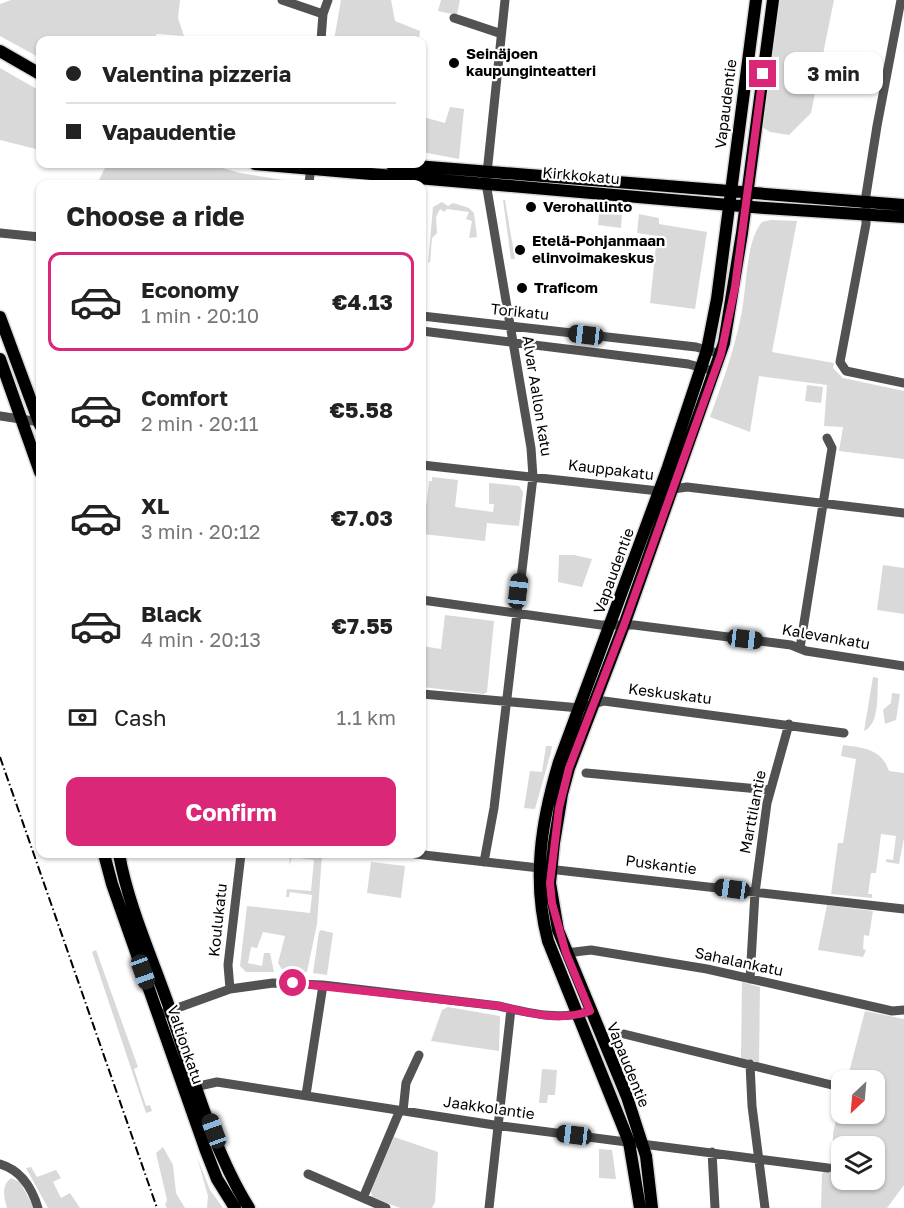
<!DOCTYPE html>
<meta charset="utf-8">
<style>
:root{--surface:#fff;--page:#f2f2f2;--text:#222;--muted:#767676;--line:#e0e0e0;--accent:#db2777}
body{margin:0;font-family:"Golos Text",sans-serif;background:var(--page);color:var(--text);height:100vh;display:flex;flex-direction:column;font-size:22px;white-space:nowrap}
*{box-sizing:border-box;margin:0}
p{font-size:20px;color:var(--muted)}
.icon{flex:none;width:33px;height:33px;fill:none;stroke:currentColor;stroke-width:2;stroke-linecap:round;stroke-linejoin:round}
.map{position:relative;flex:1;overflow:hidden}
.side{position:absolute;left:36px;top:180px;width:390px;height:678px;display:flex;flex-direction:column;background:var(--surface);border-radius:12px;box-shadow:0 2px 4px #0004}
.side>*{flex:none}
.top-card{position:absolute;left:36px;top:36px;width:390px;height:132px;border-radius:12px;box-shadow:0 2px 4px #0004;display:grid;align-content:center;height:132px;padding:0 30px;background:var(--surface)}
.needle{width:39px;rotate:206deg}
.fabs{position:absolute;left:831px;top:1070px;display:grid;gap:12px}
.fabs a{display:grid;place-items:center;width:54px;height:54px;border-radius:12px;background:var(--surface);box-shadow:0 2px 4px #0004;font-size:30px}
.end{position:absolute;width:27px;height:27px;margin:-14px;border:8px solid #db2777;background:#fff;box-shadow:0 0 0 3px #fff}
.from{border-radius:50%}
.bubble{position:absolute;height:42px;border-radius:12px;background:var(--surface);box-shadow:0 2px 4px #0004;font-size:20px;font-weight:700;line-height:42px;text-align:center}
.car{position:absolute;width:18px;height:36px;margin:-18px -9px;border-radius:8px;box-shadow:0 0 4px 2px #0007;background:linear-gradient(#222 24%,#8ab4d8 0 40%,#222 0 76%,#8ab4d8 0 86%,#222 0)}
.top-card b{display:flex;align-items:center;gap:21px;height:57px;font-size:22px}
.top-card b+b{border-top:2px solid var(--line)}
.top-card i{width:15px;height:15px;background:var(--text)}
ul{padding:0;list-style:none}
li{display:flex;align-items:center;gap:18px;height:99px;margin:0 12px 9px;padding:0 18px;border:3px solid transparent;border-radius:12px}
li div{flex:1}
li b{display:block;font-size:22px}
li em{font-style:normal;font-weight:700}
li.selected{border-color:var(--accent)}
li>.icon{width:54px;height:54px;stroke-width:1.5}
h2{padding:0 30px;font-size:27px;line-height:72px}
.pay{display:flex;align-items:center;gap:15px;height:66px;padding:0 30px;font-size:22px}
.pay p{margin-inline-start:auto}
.cta{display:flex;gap:12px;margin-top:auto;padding:12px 30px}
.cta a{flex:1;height:69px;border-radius:12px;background:var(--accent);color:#fff;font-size:24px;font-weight:700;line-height:69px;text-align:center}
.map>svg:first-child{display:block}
</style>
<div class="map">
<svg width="904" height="1208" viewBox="0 0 904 1208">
<rect width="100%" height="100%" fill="#fff"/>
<path fill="#d9d9d9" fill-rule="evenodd" d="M11 0H180L178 18 184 36 157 34 154 40H40V58L0 36V4Z
M341 0H391L395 21 420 31 419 40H334Z
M441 0H460L457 15 438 11Z
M780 0H834L811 113 789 135 770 132 762 127Z
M0 68 40 91V150L0 140Z
M450 107 464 109 459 159 422 152 423 117 445 123Z
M96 164H209L240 173 283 180 288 184H97L106 166Z
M503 200H505L515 259H511Z
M442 202 448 206 453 203 469 208 474 213 477 237 469 238 472 221 466 219 469 212 447 209 444 212 440 209 436 217 437 233 432 238 430 262 428 263 433 207Z
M599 214 622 215 621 228 598 225Z
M639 214 659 218V224L707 232 695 309 650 303 657 236 637 233Z
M771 220 797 221 772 352 834 363 833 368 843 378 904 391V459L839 451 843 427 824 426 827 385 759 376 750 432 710 417C722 384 734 351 741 316 747 290 745 242 762 222Z
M807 385 823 387 821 403 805 401Z
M432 477 458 480 455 507 493 512 494 504H489V483L519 486 523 492 519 526 487 523 485 541 423 534 429 481H432Z
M559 555H574L592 559 582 587 558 582Z
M883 565 904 568V614L877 610Z
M445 615 494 621 487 692 484 694 422 687V646L441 649Z
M873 677 878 678C877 693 880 724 864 731Z
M892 693 900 694 896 720 885 724 883 710 891 703Z
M843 745C863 748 881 748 889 771L904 773V838L899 864 886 862V859L893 860 896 836 881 834 876 873H871L868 894H872V898L831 894 838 843H843L856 759 841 756Z
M546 746H552L551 752 535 809 524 808 530 771 542 772Z
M273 854 322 855 317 924 307 972 283 971 278 963 285 936 263 932 257 948 251 947 248 963 262 966 264 953H270L274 972H246L240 966 247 906 310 913 312 895 290 892 289 897H286L287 889 311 891 314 860 292 857 289 866 290 856Z
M371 862 405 866 401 898 367 893Z
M827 905 873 911 869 936 864 935 863 949 866 950 863 957 818 950Z
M321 930 333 933 327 975 313 973 319 932Z
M96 950 138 1067 134 1069 146 1106 150 1105 152 1111 146 1113 92 952Z
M742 982 760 987 759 1063 741 1058Z
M448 1007 500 1016 499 1051 431 1041 442 1010Z
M865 1011 904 1019V1185L887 1208H821L822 1174C834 1160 834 1157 833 1140 832 1129 839 1113 841 1102L842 1113H874V1080H847ZM842 1146H874V1179H842Z
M542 1069 557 1070 555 1095H548L547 1103H539Z
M394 1137 438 1152 435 1202 432 1208H400L372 1197 371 1191Z
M163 1147 173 1165 176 1193 185 1208H167L165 1205 167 1200 156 1153Z
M599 1149 612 1150 616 1179 599 1178Z
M197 1157 210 1190 223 1208H207L208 1196Z
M31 1167 37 1177 56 1170 61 1178 53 1182 61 1198 70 1193 80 1208H48L26 1168Z
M11 1178 20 1182 34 1208H7C4 1198 1 1185 11 1178Z"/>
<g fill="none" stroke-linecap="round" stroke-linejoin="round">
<defs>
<path id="major" d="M0 51 40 74
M255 164 765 208 904 217
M391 164 904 205
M0 317 40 425
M0 359 40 472
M104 854 112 884 206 1151 217 1179 235 1208
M119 854C128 904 150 953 167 1001 190 1067 212 1149 249 1208
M640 1208 629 1142 548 941C532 880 541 822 559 762L668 467 707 350 717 299 756 0
M652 1208 646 1156 627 1097 558 930 550 883 554 843 562 794 569 768 624 625 724 343 742 233 773 0"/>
</defs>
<use href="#major" stroke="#dbdbdb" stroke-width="15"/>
<path stroke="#525252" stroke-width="9" d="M282 0 323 14
M901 0 877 126 866 195V224L840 362 846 371 904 383
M454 18 499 33
M321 40 323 14 328 0
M309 184 311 164
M0 233 40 237
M422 316 696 347 721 354
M422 331 688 364 707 369
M0 416 40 422
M422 465 659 491 687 487 904 513
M422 600 601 625H634L791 645 806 651 904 666
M800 648 832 448 827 438
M422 694 580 708 604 701 844 733
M586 773 770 790
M415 854 904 909
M484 862 494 808 533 477 531 448 486 183 505 0
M566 953 591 950 707 969 892 1011 904 1010
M750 979 755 893 767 803 789 724
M230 989 228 965 241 854
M158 1015 230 989 273 983 323 985 499 1006C530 1013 559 1021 590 1011
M624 1034 840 1087
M750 1064 752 1106 765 1208
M190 1088 217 1082 494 1125 828 1168
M306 1095 323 985
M403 1111 406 1083 419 1055
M712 1152 715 1208
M0 1164C21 1170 32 1188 38 1208
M308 1174 386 1208
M363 1198 400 1110
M489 1208 511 1009"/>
<use href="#major" stroke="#000" stroke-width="12"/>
<path stroke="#000" stroke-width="2" stroke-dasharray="9 3 1.5 3" stroke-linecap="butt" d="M0 757 157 1208"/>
</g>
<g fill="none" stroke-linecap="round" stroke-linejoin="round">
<path stroke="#db2777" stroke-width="8" d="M293 983 499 1006C530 1013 559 1022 590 1011L566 953 552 903 550 883 559 808 569 768 624 625 721 354 735 287 763 74"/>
</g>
<g fill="#000" stroke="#fff" stroke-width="2">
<circle cx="454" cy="63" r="6"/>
<circle cx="531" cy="207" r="6"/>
<circle cx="520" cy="250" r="6"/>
<circle cx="522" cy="288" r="6"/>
</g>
<g text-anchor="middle" stroke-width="4.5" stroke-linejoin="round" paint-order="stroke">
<g font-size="15" font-weight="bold" fill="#000" stroke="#fff" text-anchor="start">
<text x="466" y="59">Seinäjoen<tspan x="466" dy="17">kaupunginteatteri</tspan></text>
<text x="543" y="212">Verohallinto</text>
<text x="532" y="246">Etelä-Pohjanmaan<tspan x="532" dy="17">elinvoimakeskus</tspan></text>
<text x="534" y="293">Traficom</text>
</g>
<g font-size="15" fill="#000" stroke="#fff">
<text transform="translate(726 104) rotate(-83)" y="5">Vapaudentie</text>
<text transform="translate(581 176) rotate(5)" y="5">Kirkkokatu</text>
<text transform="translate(520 312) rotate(6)" y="5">Torikatu</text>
<text transform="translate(537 396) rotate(81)" y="5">Alvar Aallon katu</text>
<text transform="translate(611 470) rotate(7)" y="5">Kauppakatu</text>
<text transform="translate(614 571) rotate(-70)" y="5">Vapaudentie</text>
<text transform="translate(826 637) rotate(10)" y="5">Kalevankatu</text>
<text transform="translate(670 694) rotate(7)" y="5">Keskuskatu</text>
<text transform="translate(753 812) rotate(-79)" y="5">Marttilantie</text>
<text transform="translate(661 865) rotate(7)" y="5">Puskantie</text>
<text transform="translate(218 920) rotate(-84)" y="5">Koulukatu</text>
<text transform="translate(739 962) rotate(12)" y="5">Sahalankatu</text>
<text transform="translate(185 1045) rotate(71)" y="5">Valtionkatu</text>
<text transform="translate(628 1065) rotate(68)" y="5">Vapaudentie</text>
<text transform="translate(489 1108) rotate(8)" y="5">Jaakkolantie</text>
</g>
</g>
</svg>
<div class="fabs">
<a><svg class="needle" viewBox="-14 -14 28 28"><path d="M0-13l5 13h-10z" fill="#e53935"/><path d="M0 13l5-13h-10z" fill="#767676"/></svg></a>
<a><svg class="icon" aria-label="layers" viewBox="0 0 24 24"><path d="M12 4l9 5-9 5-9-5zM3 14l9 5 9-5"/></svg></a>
</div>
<i class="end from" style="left:293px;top:983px"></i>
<i class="end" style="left:763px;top:74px"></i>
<div class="bubble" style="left:784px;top:52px;width:99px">3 min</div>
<i class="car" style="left:586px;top:335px;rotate:277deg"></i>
<i class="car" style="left:518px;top:591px;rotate:7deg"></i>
<i class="car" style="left:745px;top:639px;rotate:97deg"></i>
<i class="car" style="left:732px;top:889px;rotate:278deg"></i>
<i class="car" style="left:143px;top:972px;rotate:160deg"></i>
<i class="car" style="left:214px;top:1131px;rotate:340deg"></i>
<i class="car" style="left:574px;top:1135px;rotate:277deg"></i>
<div class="top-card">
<b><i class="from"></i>Valentina pizzeria</b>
<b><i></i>Vapaudentie</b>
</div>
<section class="side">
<h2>Choose a ride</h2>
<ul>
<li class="selected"><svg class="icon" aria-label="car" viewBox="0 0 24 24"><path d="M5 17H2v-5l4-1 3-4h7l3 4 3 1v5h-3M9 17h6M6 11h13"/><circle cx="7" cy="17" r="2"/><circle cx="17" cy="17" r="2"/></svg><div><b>Economy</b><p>1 min · 20:10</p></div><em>€4.13</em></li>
<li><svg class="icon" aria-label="car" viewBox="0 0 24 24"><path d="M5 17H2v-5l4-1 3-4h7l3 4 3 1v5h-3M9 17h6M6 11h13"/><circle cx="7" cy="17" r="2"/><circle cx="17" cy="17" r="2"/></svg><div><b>Comfort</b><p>2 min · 20:11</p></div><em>€5.58</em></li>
<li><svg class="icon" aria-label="car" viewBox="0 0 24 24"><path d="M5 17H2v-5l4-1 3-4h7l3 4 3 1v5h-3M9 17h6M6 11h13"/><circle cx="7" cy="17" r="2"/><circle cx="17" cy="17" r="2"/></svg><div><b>XL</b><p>3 min · 20:12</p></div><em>€7.03</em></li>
<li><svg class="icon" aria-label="car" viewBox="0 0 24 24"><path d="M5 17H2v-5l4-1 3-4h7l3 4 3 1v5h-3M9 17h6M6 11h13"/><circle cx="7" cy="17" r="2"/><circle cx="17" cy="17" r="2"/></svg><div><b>Black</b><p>4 min · 20:13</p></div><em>€7.55</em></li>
</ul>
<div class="pay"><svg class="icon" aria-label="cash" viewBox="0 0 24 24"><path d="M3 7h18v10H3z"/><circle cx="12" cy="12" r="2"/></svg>Cash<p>1.1 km</p></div>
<div class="cta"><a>Confirm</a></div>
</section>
</div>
